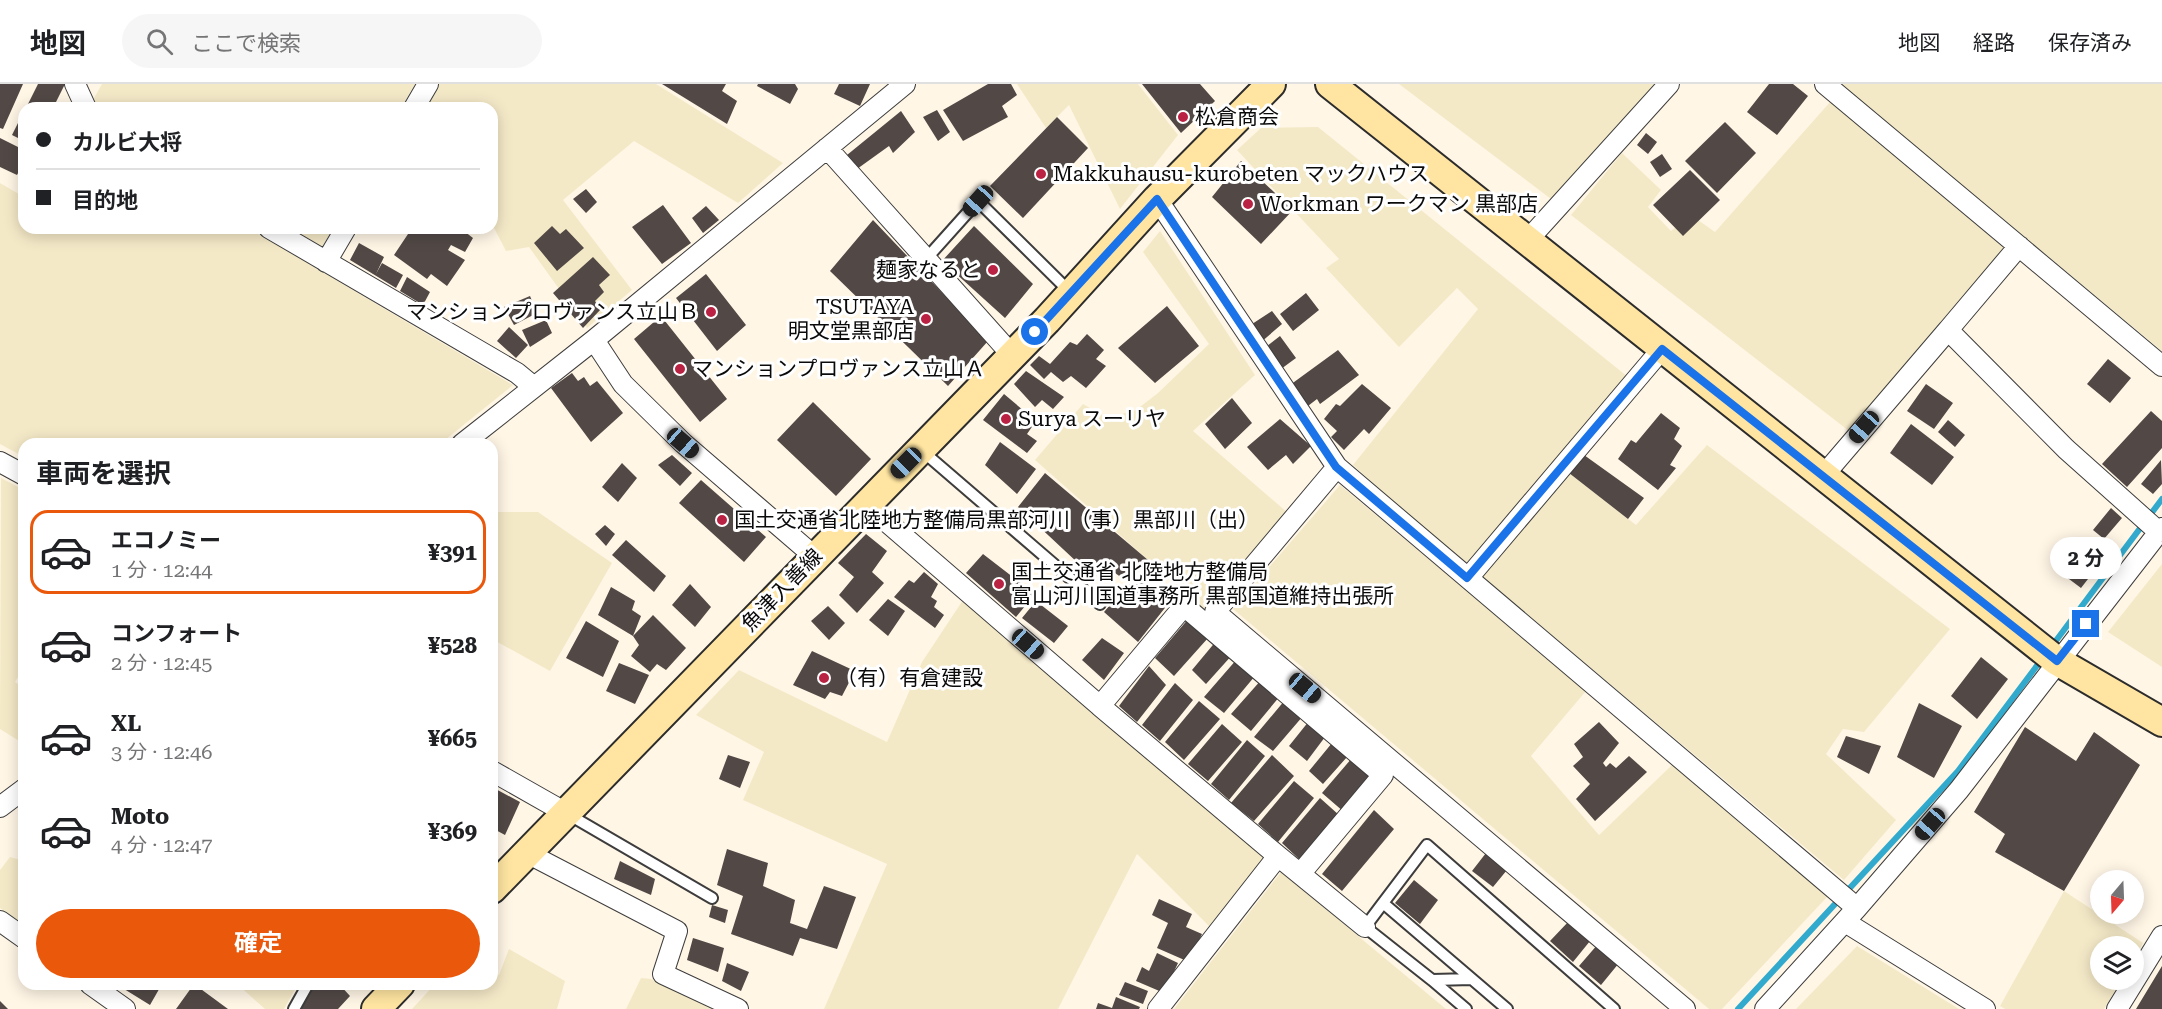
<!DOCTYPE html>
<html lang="ja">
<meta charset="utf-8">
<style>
:root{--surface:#fff;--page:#f6f6f6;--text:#202124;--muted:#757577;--line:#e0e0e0;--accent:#ea580c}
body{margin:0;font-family:"Roboto Serif","Noto Sans JP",serif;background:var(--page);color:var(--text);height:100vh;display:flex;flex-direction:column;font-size:22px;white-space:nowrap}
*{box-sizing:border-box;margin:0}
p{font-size:20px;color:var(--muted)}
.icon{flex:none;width:33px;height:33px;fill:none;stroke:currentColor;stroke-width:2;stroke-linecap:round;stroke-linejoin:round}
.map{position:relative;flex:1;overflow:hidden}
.details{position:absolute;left:18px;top:354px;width:480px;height:552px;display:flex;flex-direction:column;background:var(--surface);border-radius:18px;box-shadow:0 3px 15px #0003}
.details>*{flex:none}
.hud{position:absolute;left:18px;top:18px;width:480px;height:132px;border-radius:18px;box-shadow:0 3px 15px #0003;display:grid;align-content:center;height:132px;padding:0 18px;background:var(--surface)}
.needle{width:39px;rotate:199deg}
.tools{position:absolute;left:2090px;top:786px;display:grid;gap:12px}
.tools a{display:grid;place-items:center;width:54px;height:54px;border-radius:50%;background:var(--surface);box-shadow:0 3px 15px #0003;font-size:30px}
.end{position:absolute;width:27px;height:27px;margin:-14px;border:8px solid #1a73e8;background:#fff;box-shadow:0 0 0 3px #fff}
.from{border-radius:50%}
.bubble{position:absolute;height:42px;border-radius:21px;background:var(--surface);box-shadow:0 3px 15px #0003;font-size:20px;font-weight:700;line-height:42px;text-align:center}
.car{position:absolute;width:18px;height:36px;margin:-18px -9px;border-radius:8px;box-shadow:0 0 4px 2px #0007;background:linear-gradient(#222 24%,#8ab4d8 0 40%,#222 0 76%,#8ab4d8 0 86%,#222 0)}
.hud b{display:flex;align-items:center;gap:21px;height:57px;font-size:22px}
.hud b+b{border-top:2px solid var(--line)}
.hud i{width:15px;height:15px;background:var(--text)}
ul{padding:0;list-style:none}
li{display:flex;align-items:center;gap:18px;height:84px;margin:0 12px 9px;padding:0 6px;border:3px solid transparent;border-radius:18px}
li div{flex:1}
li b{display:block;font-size:22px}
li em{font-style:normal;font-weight:700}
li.selected{border-color:var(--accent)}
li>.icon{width:54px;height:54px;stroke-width:1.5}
h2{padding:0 18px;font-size:27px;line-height:72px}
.action{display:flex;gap:12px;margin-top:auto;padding:12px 18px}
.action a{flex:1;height:69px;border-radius:36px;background:var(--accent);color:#fff;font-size:24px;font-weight:700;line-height:69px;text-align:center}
header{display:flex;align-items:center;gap:36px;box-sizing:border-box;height:84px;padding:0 30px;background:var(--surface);border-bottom:2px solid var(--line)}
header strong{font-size:28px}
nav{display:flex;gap:33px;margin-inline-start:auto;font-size:21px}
.search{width:420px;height:54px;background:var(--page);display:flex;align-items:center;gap:15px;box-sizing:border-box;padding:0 21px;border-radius:33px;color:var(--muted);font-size:22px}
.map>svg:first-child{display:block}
</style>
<header>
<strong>地図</strong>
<div class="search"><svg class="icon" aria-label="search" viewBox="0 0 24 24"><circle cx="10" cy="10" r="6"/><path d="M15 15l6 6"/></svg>ここで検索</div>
<nav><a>地図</a><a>経路</a><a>保存済み</a></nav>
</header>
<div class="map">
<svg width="2162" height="925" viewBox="0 0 2162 925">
<rect width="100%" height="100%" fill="#fff6e6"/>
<path fill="#f4e9c7" d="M102 0H415L401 24H96L93 16Z
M438 0H656L783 79 738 119 634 57 563 116 632 206 587 244 529 163 506 167 492 140V24H425Z
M1017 0H1138L1178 51 1120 125 1069 21 1046 44Z
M1399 0H1661L1555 118Z
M1840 0H2162V267Z
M1831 17 2004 163 1849 347 1571 131 1622 69 1661 106 1648 123 1671 147 1691 131 1715 148Z
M1318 43 1628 293 1464 482 1353 381 1478 225 1457 204 1399 263 1326 184 1339 175 1237 66 1261 44Z
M0 99 24 113V144H248L513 301 440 360H24V373L0 360Z
M287 144H333L321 165Z
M1160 147 1255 291 1193 347 1288 429 1207 528 1035 376 1083 320 1107 334 1136 326 1158 309 1209 260 1143 168Z
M1707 361 1950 545 1864 648 1843 645 1826 670 1896 736 1844 796 1481 492 1569 389 1636 441Z
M1 394 24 406V583L15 598 24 604V660L0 645Z
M1340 401 1586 607 1531 672 1599 751 1672 681 1828 812 1722 925H1709L1233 525Z
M492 428H538L612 479 550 587 492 555Z
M2162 480V583L2108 548Z
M963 516 1267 773 1212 845 1137 770 1058 925H824L887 780 743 716 764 668 696 631 739 586 887 658 922 578Z
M10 773 24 777V841L0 824V786Z
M1281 788 1446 925H1174Z
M2064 807 2143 859 2133 877V862H2100V896H2122L2104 925H2005L2000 922Z
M1857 862 1959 925H1796Z
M509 865 565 897 557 925H412L435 900H492V888L499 891Z
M641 894 651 895 714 925H626Z
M237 900H298L284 925H265Z"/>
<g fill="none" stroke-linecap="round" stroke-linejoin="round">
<path stroke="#32aacd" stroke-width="6" d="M2052 562 2162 415
M1738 925 1958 687 2042 575"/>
</g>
<path fill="#524946" d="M0 0H23L3 45 0 44Z
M38 0H65L53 24H26Z
M662 0H726L722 7 737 17 727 40Z
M758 0H795L798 5 790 20 757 2Z
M839 0H870L860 22 834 10Z
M988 0H1011L1017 11 1002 22 1008 33 963 57 943 26Z
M1142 0H1200L1215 17 1181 49Z
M1769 0H1793L1808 12 1777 51 1747 28Z
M937 26 950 48 938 57 923 33Z
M24 27V57L12 51Z
M901 27 915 48 893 69 889 62 857 85 847 71Z
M1057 33 1088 64 1023 134 990 102Z
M1725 38 1756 69 1717 109 1685 77Z
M1646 49 1657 58 1648 70 1637 61Z
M0 54 24 66V78L17 91 0 83Z
M1662 70 1672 85 1660 93 1650 78Z
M1241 77 1293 126 1261 160 1212 113Z
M1690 86 1720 116 1683 152 1653 121Z
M586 105 597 118 586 129 573 115Z
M663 121 691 159 662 180 632 143Z
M706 122 719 136 703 149 692 134Z
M873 136 988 257 948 302 830 187Z
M552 142 560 150 566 145 584 164 557 187 534 159Z
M974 142 1033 200 1005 234 942 177Z
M412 144H460L473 154 465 168 451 161 448 166 465 176 447 202 431 190 427 195 394 171Z
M359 159 384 173 376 190 382 179 403 191 396 204 350 176Z
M593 173 610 191 599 201 604 208 595 217 601 225 583 244 553 209Z
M706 190 746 241 717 267 676 214Z
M407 193 430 208 423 221 400 207Z
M1306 209 1319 226 1293 247 1280 230Z
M530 212 537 229 514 241 504 223Z
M1167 222 1199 262 1155 299 1118 264Z
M1272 227 1282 240 1260 259 1249 242Z
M661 232 727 315 700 338 634 255Z
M546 236 552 249 530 263 522 246Z
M509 243 528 261 516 274 497 257Z
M1087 250 1104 266 1096 275 1106 282 1086 304 1071 292 1063 298 1051 288 1044 295 1030 281 1039 272 1050 280 1070 258 1077 261Z
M1280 252 1296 274 1281 285 1267 262Z
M1338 266 1359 291 1320 320 1317 315 1304 325 1290 301Z
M2108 275 2131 294 2110 319 2087 300Z
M1026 287 1064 313 1053 325 1042 316 1035 323 1014 300Z
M572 289 578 297 584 293 590 302 597 297 623 329 591 358 551 304Z
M1362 300 1391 324 1369 350 1364 345 1344 366 1331 353 1337 347 1324 335 1336 320 1340 322Z
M1926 300 1953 319 1934 345 1907 327Z
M1004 310 1036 337 1027 350 1037 357 1027 369 983 336Z
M1232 314 1252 339 1225 365 1205 340Z
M813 318 871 375 836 412 777 356Z
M2151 327 2162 337V364L2127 403 2102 380Z
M1661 329 1680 344 1674 355 1682 362 1670 381 1676 384 1658 406 1618 375 1631 356 1636 359Z
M1280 335 1311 362 1293 380 1286 371 1268 386 1247 363Z
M1948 336 1965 351 1955 363 1938 348Z
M1911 340 1954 373 1932 401 1890 369Z
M1000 358 1036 385 1017 410 985 381Z
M672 371 692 389 680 402 658 381Z
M1584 371 1644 414 1628 435 1569 389Z
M2161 376 2162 400 2153 410 2141 400Z
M622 379 637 394 618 418 602 403Z
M1045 389 1148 476 1135 491 1168 520 1138 558 1104 528 1129 499 1104 481 1094 494 1018 423Z
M701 396 766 453 744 478 679 419Z
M2111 424 2122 434 2104 455 2093 446Z
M605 441 615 450 606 462 595 450Z
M866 450 887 467 872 488 884 499 857 529 839 511 854 493 838 479Z
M626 456 666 492 654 508 612 471Z
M983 470 1035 510 1016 533 966 489Z
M2079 474 2095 486 2081 504 2065 492Z
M924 488 938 500 931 513 937 517 934 523 944 531 935 544 894 513 909 496 914 499Z
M690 500 711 523 695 543 672 521Z
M611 503 635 517 632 526 641 532 633 552 653 531 686 564 666 586 657 580 650 588 631 572 639 561 633 552 598 531Z
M888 515 905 527 888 552 869 536Z
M1036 517 1068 542 1054 559 1022 534Z
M828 522 845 539 829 556 811 537Z
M1189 534 1208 554 1174 592 1155 574Z
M586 537 619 557 603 593 566 574Z
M1102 554 1124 569 1104 596 1082 576Z
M1217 556 1233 570 1206 600 1192 586Z
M812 567 855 587 842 612 830 608 825 615 793 601Z
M1981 573 2008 595 1977 635 1951 612Z
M1237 575 1255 592 1224 629 1204 613Z
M619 579 649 591 635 620 606 607Z
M1149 582 1166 601 1137 638 1119 622Z
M24 583V596L18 592Z
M1262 595 1280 612 1251 647 1231 630Z
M1175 599 1193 616 1160 657 1142 641Z
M1285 616 1303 632 1273 667 1254 653Z
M1199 617 1220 635 1184 676 1165 658Z
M1919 619 1962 642 1934 694 1897 673Z
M1309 637 1325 653 1307 677 1289 662Z
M1599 638 1619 659 1603 679 1606 683 1610 679 1616 684 1629 672 1647 688 1595 737 1576 715 1590 700 1573 682 1583 673 1574 660Z
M1222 640 1242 658 1208 697 1188 680Z
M2025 643 2076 677 2094 648 2140 681 2064 807 1995 768 2005 750 1974 728Z
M1846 652 1881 662 1869 690 1837 673Z
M1247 656 1265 672 1229 716 1211 700Z
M1332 659 1347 673 1323 700 1309 687Z
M728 671 750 678 740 704 719 695Z
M1272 671 1294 692 1254 737 1231 719Z
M1352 674 1373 693 1344 728 1322 709Z
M1294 697 1314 714 1278 758 1258 740Z
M492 703 520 718 505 751 492 744Z
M1320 714 1339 731 1301 777 1282 759Z
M1374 726 1394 745 1342 807 1322 790Z
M727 765 768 779 763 802 795 816 790 839 807 845 824 802 856 813 837 865 800 854 793 872 731 850 743 812 717 801Z
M1486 769 1507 786 1493 803 1472 787Z
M620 777 655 795 651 811 614 795Z
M1414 796 1438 816 1420 840 1395 819Z
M1159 815 1192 830 1186 843 1202 850 1189 878 1157 864 1168 839 1152 831Z
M712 821 728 826 725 839 709 833Z
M1569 837 1590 857 1573 878 1550 857Z
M693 854 724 864 718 888 687 876Z
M1598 860 1619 879 1601 901 1579 882Z
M1157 869 1178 879 1164 909 1136 897 1142 883 1149 887Z
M727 879 749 888 741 907 722 897Z
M2162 882V925H2136Z
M1125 898 1148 907 1143 920 1119 911Z
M116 900H162L150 921Z
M194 900 228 925H176Z
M316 900H339L350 912 338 925H298Z
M1116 913 1140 923 1139 925H1096L1098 919 1112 924Z
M0 917 8 925H0Z"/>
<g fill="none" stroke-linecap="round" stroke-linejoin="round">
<defs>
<path id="lane" d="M926 175 978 117 1071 209
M920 365 1100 520
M566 729 712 814
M1383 819 1365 843 1432 896
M294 925 308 900
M1466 925 1432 896 1472 895
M1507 925 1383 819 1427 761 1614 925"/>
<path id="street" d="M75 0 86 24
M1825 0 2162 282
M414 24 428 0
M827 64 1012 271
M1157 115 1337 383 1857 824
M269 144 517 289 534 303
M1526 158 1669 0
M2019 162 1948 246 2066 365 2159 448
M326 178 346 144
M594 256 623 300 683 359 814 472
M462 360 594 256 905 0
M0 378 24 391
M1337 383 1215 528 1685 925
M1823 392 1948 246
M866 420 1100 622
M1468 494 1662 265
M492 687 566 729
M0 723 24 705
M527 769 677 847 663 890 738 925
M1300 790 1383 691 1184 522 1100 622 1278 772 1365 843
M0 837 24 854
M1845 838 1985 925
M90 900 125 925
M1158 925 1278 772
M1765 925 1857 824 1959 706 2162 444
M2117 925 2162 852"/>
<path id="secondary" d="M1330 0 2057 577 2162 638
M492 805 1047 236 1157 115 1271 0
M376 925 400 900"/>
</defs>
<use href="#lane" stroke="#3d3d3d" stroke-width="14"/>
<use href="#street" stroke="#3d3d3d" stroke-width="22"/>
<use href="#secondary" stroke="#2c2c2c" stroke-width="32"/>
<use href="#lane" stroke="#fff" stroke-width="10"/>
<use href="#street" stroke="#fff" stroke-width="20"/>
<use href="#secondary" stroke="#ffe5a1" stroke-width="28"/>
</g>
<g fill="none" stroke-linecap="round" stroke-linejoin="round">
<path stroke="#1a73e8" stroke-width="8" d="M1035 248 1157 115 1336 383 1467 494 1662 265 2057 577 2086 540"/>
</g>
<g fill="#b92243" stroke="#fff" stroke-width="2">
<circle cx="1183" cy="33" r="6"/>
<circle cx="1041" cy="90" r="6"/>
<circle cx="1248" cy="120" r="6"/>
<circle cx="993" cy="186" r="6"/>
<circle cx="711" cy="228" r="6"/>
<circle cx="926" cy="235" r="6"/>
<circle cx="680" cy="285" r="6"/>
<circle cx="1006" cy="335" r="6"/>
<circle cx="722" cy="436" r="6"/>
<circle cx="999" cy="500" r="6"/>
<circle cx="824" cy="594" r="6"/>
</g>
<g text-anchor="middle" stroke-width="6" stroke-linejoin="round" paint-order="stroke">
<g font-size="21" fill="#0a0a0a" stroke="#fff" text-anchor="start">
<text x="1195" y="40">松倉商会</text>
<text x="1053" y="97">Makkuhausu-kurobeten マックハウス</text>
<text x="1260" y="127">Workman ワークマン 黒部店</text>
<text x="981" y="193" text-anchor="end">麺家なると</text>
<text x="914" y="230" text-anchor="end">TSUTAYA<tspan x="914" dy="24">明文堂黒部店</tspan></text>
<text x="699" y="235" text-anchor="end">マンションプロヴァンス立山Ｂ</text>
<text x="692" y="292">マンションプロヴァンス立山Ａ</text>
<text x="1018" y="342">Surya スーリヤ</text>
<text x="734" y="443">国土交通省北陸地方整備局黒部河川（事）黒部川（出）</text>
<text x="1011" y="495">国土交通省 北陸地方整備局<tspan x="1011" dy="24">富山河川国道事務所 黒部国道維持出張所</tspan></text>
<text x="836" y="601">（有）有倉建設</text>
</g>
<g font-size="21" fill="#0a0a0a" stroke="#fff">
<text transform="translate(782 506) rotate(-46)" y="7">魚津入善線</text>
</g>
</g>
</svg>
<div class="tools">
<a><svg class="needle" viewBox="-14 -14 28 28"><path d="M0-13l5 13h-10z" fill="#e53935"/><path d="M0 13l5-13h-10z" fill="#757577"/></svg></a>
<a><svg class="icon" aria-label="layers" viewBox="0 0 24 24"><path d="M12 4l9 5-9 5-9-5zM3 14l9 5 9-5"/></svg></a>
</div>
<i class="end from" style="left:1035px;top:248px"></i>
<i class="end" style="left:2086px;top:540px"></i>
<div class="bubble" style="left:2050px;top:453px;width:72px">2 分</div>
<i class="car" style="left:978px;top:117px;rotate:222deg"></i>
<i class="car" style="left:1864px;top:343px;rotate:221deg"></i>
<i class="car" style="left:683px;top:359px;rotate:131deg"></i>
<i class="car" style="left:906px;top:379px;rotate:225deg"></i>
<i class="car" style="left:1028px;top:560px;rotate:131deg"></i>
<i class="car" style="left:1305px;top:604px;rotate:130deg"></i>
<i class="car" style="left:1930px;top:740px;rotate:221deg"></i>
<div class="hud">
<b><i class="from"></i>カルビ大将</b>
<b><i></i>目的地</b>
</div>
<section class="details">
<h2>車両を選択</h2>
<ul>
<li class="selected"><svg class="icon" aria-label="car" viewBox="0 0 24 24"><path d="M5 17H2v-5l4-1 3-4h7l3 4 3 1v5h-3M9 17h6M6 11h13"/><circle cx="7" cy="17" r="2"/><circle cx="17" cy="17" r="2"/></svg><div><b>エコノミー</b><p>1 分 · 12:44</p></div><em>¥391</em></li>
<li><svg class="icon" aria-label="car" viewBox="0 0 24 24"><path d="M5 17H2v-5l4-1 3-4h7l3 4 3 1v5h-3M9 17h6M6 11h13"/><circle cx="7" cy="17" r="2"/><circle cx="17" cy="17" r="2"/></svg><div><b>コンフォート</b><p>2 分 · 12:45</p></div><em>¥528</em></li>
<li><svg class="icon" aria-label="car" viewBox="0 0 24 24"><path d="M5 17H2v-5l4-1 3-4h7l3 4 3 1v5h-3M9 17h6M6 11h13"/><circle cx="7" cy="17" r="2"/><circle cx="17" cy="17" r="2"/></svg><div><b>XL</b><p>3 分 · 12:46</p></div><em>¥665</em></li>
<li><svg class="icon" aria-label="car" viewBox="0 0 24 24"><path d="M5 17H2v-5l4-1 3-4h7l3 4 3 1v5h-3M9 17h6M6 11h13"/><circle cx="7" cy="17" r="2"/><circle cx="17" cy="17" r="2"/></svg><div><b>Moto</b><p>4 分 · 12:47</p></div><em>¥369</em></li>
</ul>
<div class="action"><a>確定</a></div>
</section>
</div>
